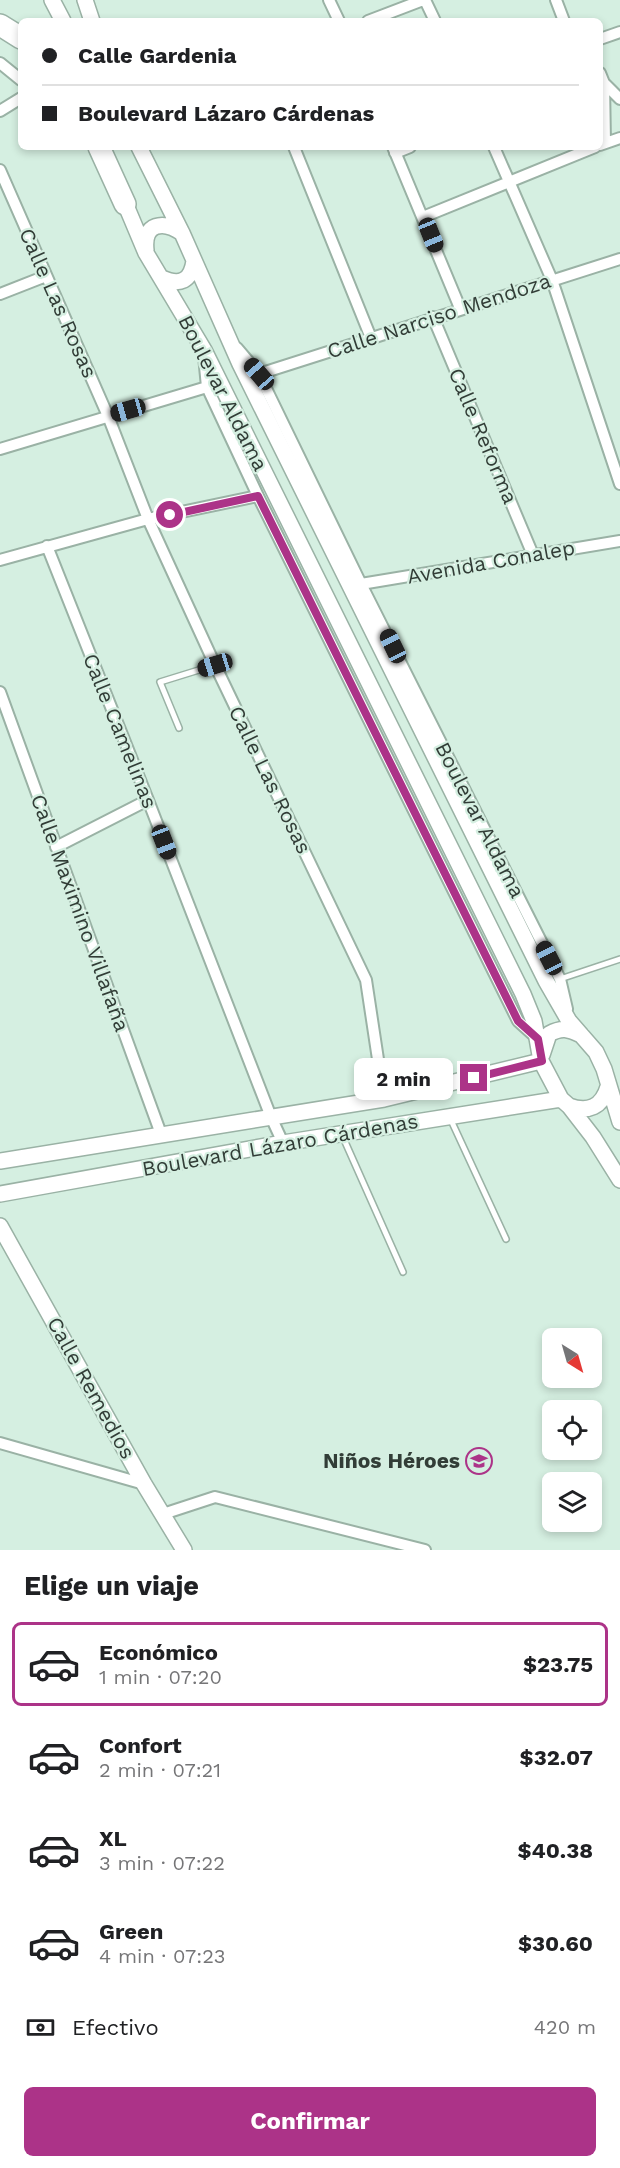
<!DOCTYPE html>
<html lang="es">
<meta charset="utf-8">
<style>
:root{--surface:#fff;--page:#f6f6f6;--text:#202124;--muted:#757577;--line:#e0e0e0;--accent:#ac3388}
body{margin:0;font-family:"Work Sans",sans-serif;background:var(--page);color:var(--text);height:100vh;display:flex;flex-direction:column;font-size:22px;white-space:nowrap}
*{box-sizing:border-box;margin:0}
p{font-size:20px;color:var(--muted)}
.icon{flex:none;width:33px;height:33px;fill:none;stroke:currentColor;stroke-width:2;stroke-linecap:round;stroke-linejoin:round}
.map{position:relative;height:1550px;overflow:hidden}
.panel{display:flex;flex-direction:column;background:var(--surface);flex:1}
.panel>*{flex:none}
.banner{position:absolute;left:18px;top:18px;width:585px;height:132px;border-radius:9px;box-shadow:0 3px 9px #0003;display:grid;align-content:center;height:132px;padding:0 24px;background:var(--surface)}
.needle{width:39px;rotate:143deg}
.controls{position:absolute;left:542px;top:1328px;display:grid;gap:12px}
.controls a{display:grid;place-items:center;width:60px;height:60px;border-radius:9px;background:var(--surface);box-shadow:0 3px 9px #0003;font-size:30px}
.end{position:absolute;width:27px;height:27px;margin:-14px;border:8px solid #ac3388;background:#fff;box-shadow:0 0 0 3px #fff}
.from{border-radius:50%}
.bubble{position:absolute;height:42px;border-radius:9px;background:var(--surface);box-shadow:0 3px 9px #0003;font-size:20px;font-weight:700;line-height:42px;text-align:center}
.car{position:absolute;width:18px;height:36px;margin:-18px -9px;border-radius:8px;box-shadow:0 0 4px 2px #0007;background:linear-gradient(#222 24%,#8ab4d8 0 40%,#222 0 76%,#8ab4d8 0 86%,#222 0)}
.banner b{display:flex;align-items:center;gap:21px;height:57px;font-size:22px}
.banner b+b{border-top:2px solid var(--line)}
.banner i{width:15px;height:15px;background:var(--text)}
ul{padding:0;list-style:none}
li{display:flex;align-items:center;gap:18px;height:84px;margin:0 12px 9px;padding:0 12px;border:3px solid transparent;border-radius:9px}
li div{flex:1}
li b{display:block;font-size:22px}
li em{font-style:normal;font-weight:700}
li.on{border-color:var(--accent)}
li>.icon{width:54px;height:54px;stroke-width:1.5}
h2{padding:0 24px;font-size:27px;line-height:72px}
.pay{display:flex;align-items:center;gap:15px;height:66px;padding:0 24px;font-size:22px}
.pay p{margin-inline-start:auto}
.primary-button{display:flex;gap:12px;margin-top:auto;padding:12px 24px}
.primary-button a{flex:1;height:69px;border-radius:9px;background:var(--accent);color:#fff;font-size:24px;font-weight:700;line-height:69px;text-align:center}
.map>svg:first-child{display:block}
</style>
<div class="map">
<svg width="620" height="1550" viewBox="0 0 620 1550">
<rect width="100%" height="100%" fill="#d5efe1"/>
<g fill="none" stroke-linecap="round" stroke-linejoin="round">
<defs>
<path id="lane" d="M179 728 160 682 215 665
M560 979 620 959
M450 1118 506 1239
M342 1135 403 1272"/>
<path id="street" d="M329 0 339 21
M425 0 435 21
M556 0 564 21
M368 21 423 0
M600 39 620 32
M0 63 21 80
M600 73 604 83 620 99
M604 83 605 143
M0 111 21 98
M600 145 620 138
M294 147 371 338
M393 147 460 308
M494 147 552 280 620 484
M395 153 410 147
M0 170 108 416 148 519 215 665 366 980 384 1099
M423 217 595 147
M0 294 46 276
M433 317 533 555
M237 348 259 374 361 584 560 979 567 1009
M204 356 207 387 258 496 518 1021 538 1039
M259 374 620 259
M0 449 207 387
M47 546 148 800 271 1117 283 1143
M0 560 148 519 258 496
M361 584 620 541
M0 692 161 1134
M56 847 148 800
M0 1443 144 1484
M163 1514 215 1497 425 1550"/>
<path id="secondary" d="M52 0 63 21
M85 0 92 21
M139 147 182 233 240 364 546 981 569 1021 596 1052 604 1069 620 1122
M122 196 146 253 204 350 523 994 534 1021 541 1061 561 1099 569 1106 593 1137 620 1180
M146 250C143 223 163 220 182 233
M162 278C180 286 191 281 194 261
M542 1055 549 1034C562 1027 568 1029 581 1035
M569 1106C588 1113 602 1107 608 1087
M0 1161 384 1099 541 1061
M0 1194 283 1143 561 1099
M0 1226 144 1484 184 1550"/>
<path id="highway" d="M0 25 21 38
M99 147 125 204"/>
</defs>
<use href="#lane" stroke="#9ab2a5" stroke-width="8"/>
<use href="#street" stroke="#9ab2a5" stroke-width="14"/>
<use href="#secondary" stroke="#9ab2a5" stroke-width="18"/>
<use href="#highway" stroke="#9ab2a5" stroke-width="24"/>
<use href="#lane" stroke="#fff" stroke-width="5"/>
<use href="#street" stroke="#fff" stroke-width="10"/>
<use href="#secondary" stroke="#fff" stroke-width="15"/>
<use href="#highway" stroke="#fff" stroke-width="21"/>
</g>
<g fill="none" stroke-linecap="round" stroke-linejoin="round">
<path stroke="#ac3388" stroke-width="8" d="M170 515 258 496 518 1021 538 1039 542 1061 474 1078"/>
</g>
<defs>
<symbol id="school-ring" viewBox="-11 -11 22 22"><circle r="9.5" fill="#d5efe1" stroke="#ac3388" stroke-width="1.5"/><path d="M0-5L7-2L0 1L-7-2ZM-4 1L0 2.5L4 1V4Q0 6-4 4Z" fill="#ac3388"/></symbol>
</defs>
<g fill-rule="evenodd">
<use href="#school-ring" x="464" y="1446" width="30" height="30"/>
</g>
<g text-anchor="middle" stroke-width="4.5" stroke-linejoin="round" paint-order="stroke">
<g font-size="21" fill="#323d37" stroke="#d5efe1">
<text transform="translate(58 303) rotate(66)" y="7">Calle Las Rosas</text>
<text transform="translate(439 316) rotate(-18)" y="7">Calle Narciso Mendoza</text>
<text transform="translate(223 393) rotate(63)" y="7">Boulevar Aldama</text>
<text transform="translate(483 436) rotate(67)" y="7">Calle Reforma</text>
<text transform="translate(491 562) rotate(-10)" y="7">Avenida Conalep</text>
<text transform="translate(120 731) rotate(68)" y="7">Calle Camelinas</text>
<text transform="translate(270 780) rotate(64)" y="7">Calle Las Rosas</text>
<text transform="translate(480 820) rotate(63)" y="7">Boulevar Aldama</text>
<text transform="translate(80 913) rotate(70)" y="7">Calle Maximino Villafaña</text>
<text transform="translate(280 1145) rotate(-10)" y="7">Boulevard Lázaro Cárdenas</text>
<text transform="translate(91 1388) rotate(61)" y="7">Calle Remedios</text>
</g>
<g font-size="21" font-weight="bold" fill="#323d37" stroke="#d5efe1" text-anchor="end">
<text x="460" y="1468">Niños Héroes</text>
</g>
</g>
</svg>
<div class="controls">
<a><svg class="needle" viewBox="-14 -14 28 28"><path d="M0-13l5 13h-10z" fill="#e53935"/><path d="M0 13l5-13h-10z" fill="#757577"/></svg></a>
<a><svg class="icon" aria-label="locate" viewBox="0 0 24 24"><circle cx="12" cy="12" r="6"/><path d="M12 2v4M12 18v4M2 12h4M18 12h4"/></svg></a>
<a><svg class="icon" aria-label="layers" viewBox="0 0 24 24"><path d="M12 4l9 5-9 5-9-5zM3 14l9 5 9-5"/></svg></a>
</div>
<i class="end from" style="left:170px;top:515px"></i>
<i class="end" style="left:474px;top:1078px"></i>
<div class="bubble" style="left:354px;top:1058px;width:99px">2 min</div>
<i class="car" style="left:431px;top:235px;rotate:158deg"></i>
<i class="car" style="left:259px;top:374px;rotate:319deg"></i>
<i class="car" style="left:128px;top:410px;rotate:254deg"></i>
<i class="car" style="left:393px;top:646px;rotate:334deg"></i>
<i class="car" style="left:215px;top:665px;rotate:253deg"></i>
<i class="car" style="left:164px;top:842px;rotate:159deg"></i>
<i class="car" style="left:549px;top:958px;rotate:333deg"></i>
<div class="banner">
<b><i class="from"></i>Calle Gardenia</b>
<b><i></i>Boulevard Lázaro Cárdenas</b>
</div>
</div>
<section class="panel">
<h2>Elige un viaje</h2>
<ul>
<li class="on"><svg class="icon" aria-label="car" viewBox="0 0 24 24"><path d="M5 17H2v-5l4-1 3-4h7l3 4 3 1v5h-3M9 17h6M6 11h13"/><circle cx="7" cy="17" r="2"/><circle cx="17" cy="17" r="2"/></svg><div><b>Económico</b><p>1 min · 07:20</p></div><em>$23.75</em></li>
<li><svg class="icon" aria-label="car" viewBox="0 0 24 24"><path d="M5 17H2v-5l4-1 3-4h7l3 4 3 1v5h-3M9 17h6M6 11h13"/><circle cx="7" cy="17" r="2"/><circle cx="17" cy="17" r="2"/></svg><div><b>Confort</b><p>2 min · 07:21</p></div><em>$32.07</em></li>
<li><svg class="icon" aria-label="car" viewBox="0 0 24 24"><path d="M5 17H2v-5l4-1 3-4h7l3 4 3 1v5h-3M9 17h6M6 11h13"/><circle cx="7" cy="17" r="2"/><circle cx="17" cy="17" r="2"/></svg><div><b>XL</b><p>3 min · 07:22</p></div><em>$40.38</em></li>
<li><svg class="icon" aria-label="car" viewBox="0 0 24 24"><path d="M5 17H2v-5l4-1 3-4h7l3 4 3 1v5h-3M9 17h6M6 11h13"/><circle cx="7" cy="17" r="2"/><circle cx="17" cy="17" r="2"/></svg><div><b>Green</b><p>4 min · 07:23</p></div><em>$30.60</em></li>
</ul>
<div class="pay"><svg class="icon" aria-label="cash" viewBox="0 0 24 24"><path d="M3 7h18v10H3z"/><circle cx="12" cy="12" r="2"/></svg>Efectivo<p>420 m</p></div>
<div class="primary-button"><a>Confirmar</a></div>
</section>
